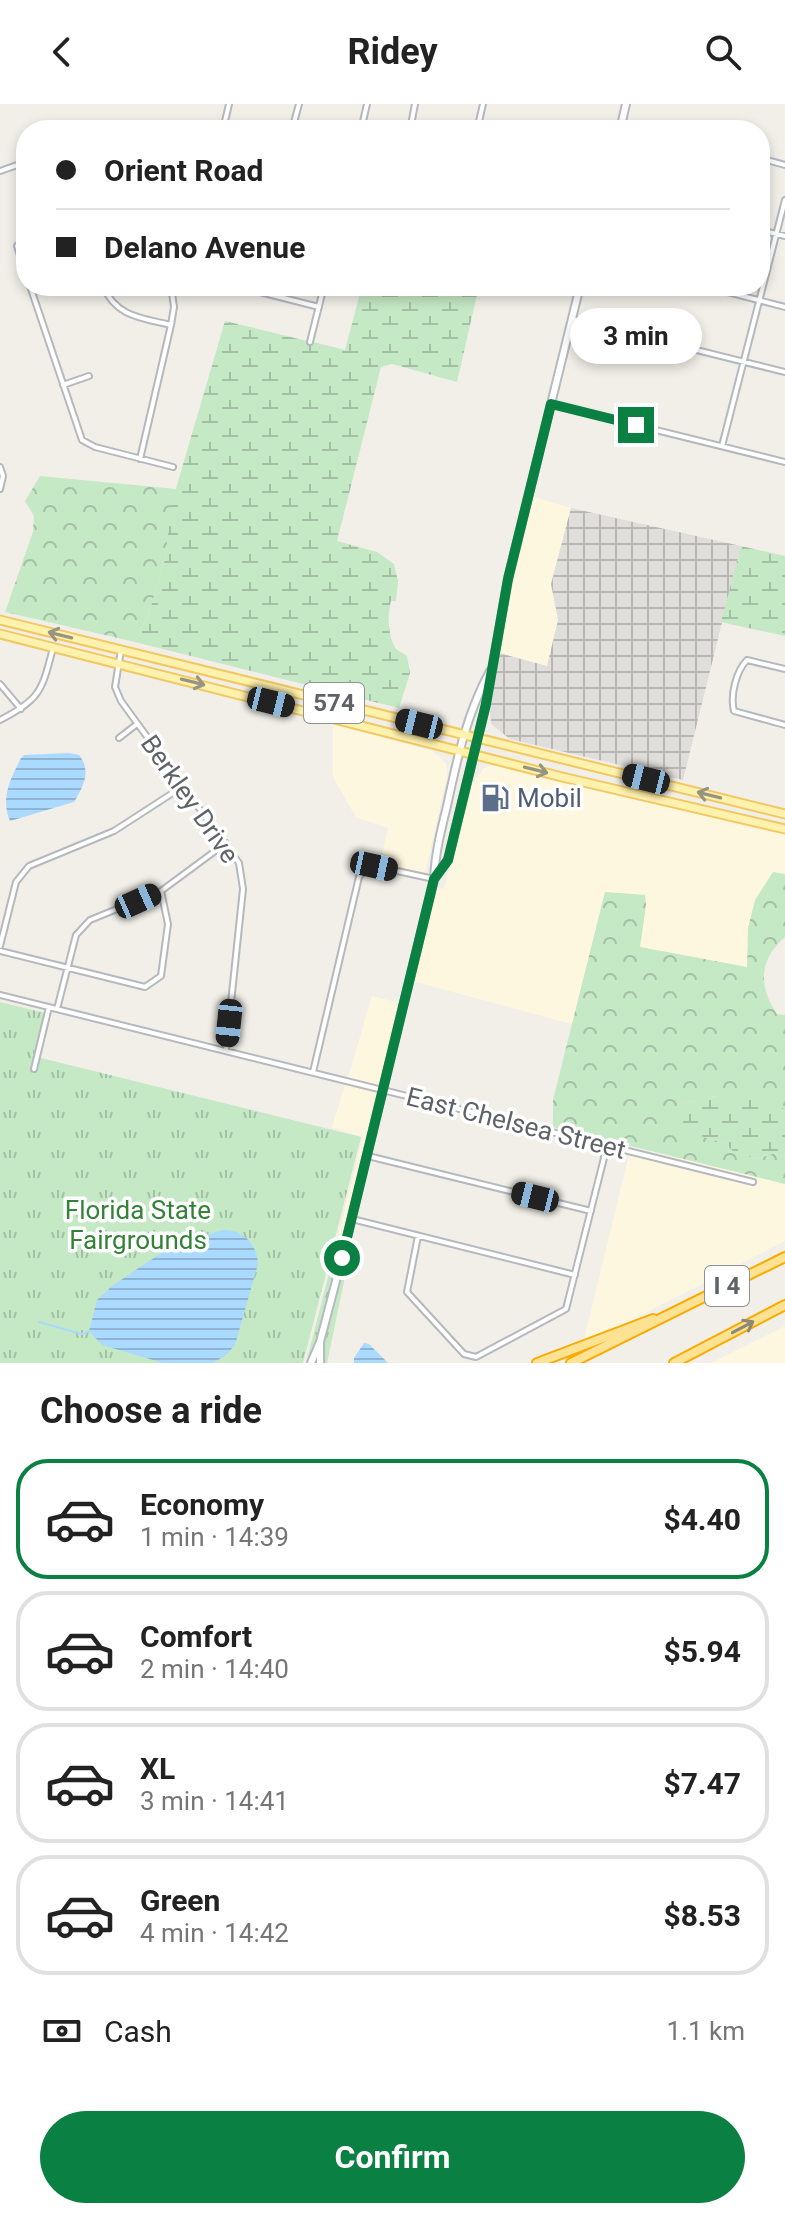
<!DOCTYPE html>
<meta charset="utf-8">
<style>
:root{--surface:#fff;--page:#f6f6f6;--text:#222;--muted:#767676;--line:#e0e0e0;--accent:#0b8043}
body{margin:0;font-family:Roboto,sans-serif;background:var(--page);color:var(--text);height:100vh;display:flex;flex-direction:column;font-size:30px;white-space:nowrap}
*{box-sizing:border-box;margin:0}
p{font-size:26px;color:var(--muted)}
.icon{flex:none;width:44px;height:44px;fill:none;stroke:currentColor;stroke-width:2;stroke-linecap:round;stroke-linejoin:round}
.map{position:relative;height:1259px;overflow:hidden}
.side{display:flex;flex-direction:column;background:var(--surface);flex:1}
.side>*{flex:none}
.hud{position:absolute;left:16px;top:16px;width:754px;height:176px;border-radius:32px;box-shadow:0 4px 12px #0003;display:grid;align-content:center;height:176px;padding:0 40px;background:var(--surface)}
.end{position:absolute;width:36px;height:36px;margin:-18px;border:10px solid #0b8043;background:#fff;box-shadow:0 0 0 4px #fff}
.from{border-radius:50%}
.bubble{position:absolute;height:56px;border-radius:28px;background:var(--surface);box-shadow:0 4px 12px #0003;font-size:26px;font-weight:700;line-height:56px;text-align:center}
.car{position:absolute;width:24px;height:48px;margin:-24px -12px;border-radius:10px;box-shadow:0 0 6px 2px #0007;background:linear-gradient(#222 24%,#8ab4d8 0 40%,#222 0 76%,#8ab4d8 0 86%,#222 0)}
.hud b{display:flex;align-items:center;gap:28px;height:76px;font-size:30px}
.hud b+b{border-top:2px solid var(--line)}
.hud i{width:20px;height:20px;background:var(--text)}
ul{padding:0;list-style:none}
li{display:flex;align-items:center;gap:24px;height:120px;margin:0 16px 12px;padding:0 24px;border:4px solid var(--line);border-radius:32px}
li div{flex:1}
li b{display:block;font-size:30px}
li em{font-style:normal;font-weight:700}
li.active{border-color:var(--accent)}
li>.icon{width:72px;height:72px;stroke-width:1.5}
h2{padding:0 40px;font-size:36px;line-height:96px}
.pay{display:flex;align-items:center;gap:20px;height:88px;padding:0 40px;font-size:30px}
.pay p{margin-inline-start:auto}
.action{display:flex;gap:16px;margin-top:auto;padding:16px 40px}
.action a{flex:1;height:92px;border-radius:48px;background:var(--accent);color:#fff;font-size:32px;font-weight:700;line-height:92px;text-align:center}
header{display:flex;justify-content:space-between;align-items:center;height:104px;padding:0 40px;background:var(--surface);font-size:36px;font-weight:700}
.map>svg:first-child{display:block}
</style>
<header><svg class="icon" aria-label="back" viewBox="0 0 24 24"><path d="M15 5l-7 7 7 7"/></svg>Ridey<svg class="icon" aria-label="search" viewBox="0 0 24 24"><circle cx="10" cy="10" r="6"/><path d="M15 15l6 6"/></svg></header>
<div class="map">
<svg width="785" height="1259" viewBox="0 0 785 1259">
<defs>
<pattern id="industrial-grid" width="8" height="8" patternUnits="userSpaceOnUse" patternTransform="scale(2)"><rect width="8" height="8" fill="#e0deda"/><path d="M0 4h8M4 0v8" fill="none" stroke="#b9b8b5"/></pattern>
<pattern id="grass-tufts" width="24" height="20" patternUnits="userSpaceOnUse" patternTransform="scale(2)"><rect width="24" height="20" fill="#c5e8c5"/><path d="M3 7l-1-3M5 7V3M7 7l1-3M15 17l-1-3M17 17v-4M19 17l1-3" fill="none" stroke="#a3c0a4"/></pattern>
<pattern id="forest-crowns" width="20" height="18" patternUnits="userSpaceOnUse" patternTransform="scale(2)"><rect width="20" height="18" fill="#c5e8c5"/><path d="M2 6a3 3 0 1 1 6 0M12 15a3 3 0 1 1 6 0" fill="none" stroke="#a3c0a4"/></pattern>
<pattern id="wetland-marsh" width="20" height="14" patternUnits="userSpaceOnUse" patternTransform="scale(2)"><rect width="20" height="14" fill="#c5e8c5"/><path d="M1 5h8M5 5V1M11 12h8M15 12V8" fill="none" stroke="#a3c0a4"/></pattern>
<pattern id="water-rules" width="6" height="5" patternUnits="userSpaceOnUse" patternTransform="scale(2)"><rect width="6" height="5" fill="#aadaff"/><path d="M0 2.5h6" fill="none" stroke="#8eb4d2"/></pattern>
</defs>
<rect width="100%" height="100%" fill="#f1efe8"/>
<path fill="#fef7e0" d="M531 392 571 404 551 480 558 516 547 562 499 549Z
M333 620 432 647 446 659 447 673 425 769 380 759 388 724 356 713 333 673Z
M496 661 785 730V770L773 768 748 824V864L639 843 646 801 645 791 605 788 572 920 412 877 435 783 444 785 471 681 485 663Z
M372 892 400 899 381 983 348 974Z
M345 981 379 989 335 1166 331 1162 363 1033 332 1023Z
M631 1042 785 1080V1137L622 1221 584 1236 629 1051 755 1082 757 1076Z
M785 1222V1259H711Z"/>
<path fill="url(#industrial-grid)" d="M571 404 741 442 683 676 510 635 491 620 490 603 499 549 547 562 558 516 551 480Z"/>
<path fill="url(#grass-tufts)" d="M0 898 45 909 33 952 361 1033 303 1259H0Z
M331 1162 335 1166 318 1235 306 1259Z
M341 1170 345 1173 327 1259H323V1237Z"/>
<path fill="url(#forest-crowns)" d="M40 372 176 385 165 455 149 509 135 538 5 508 33 428 34 412 25 397Z
M773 768 785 770V833C759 855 758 883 777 910L785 911V1005C744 993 726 985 683 1000L684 1027 724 1039 733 1047 757 1055 775 1049 785 1054V1080L553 1023V996L605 788 645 791 646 801 640 843 747 863 748 824 755 796Z"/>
<path fill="url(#wetland-marsh)" d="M362 182H479L457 278 392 260 381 263 337 437 377 448 394 460 398 477 396 497H391C387 512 388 532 396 545L407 552 410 569 399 604 135 538 149 509 165 455 172 398 225 217 307 237 306 241 311 242 313 238 345 246Z
M741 442 785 452V532L721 518Z
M725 991 750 993 785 1005V1054L775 1049 757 1055 733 1047 724 1039 683 1027V1000L702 994Z"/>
<path fill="url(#water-rules)" d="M69 649 79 651C92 667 83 683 74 698L10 717C0 694 11 674 21 654L24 651Z
M222 1126C243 1125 257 1140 258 1160L235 1241 226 1251 213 1259H163L102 1241 89 1227 97 1196 112 1182 170 1143Z
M364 1239 369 1240 388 1259H354V1254Z"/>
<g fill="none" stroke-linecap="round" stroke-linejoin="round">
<path stroke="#aadaff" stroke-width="2" d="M39 1218 82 1230 89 1227"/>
<defs>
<path id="street" d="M622 19 651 26
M118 26 141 20 177 26
M223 26 229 0
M292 26 299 0
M361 26 367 0
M410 26 415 0
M477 26 483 0
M760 54 785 61
M0 67 26 58
M760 126 785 132
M26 132 17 142 26 170
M30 182 82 336 95 343 173 363
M103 182C116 213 142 214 171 221
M236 182 319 203
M704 182 785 203
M572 215 785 268
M310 238 324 182
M63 281 89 272
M551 300 785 358
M722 342 785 96
M140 355 171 221 174 203 171 182
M0 363 3 372 0 385
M121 546 115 583 121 597 239 759 243 785 226 946
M785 565 747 556C736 567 730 592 734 607L785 621
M0 580 21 605
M0 616C41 595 42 586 53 544
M119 634 137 620
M0 842 16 778 29 762 114 727 182 683
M0 847 145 883 161 872 168 820 161 787
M0 891 753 1078
M57 905 76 831 90 816 161 787 226 739
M34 965 49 903
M313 968 359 773 367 764 374 762 434 775
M368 1052 591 1107
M352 1115 575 1171
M418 1132 407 1188 464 1250 476 1253 566 1205 607 1042"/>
<path id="secondary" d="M620 26 626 0
M435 774 448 756 486 600 508 475 580 182
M311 1259 320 1238 342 1154 434 775C435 750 441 726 447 702 457 655 467 609 490 567
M320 1259V1238"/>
<path id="primary" d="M0 516 785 710
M0 530 562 673 785 725"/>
<path id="highway" d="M537 1259 653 1215
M571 1259 785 1153
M674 1259 785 1201"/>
</defs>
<use href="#street" stroke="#b5b8bc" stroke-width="8"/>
<use href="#secondary" stroke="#b6babf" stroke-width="10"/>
<use href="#primary" stroke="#f2c960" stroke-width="11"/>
<use href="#highway" stroke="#f9ab00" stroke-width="12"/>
<use href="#street" stroke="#fff" stroke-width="4"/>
<use href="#secondary" stroke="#fff" stroke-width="6"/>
<use href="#primary" stroke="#fff2af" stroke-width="7"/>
<use href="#highway" stroke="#fde293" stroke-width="8"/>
</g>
<defs><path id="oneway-shaft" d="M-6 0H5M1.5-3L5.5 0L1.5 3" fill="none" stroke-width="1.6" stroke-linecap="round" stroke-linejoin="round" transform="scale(2)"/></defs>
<g stroke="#979581">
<use href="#oneway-shaft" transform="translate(60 531) rotate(-166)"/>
<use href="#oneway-shaft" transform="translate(193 578) rotate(14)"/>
<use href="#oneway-shaft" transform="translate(536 666) rotate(14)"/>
<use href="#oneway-shaft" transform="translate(709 691) rotate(-166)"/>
</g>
<use stroke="#8e8975" href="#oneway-shaft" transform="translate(743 1223) rotate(-28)"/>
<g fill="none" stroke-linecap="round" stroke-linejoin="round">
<path stroke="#0b8043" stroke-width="10" d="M342 1154 434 775 448 756 486 600 508 475 551 300 636 321"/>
</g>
<defs>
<symbol id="fuel-bare" viewBox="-9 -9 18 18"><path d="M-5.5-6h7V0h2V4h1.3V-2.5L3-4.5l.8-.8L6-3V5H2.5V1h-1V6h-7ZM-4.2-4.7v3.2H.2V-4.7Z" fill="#5c6f8a" stroke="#fff" stroke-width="2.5" paint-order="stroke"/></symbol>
</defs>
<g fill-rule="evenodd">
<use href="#fuel-bare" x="475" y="674" width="40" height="40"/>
</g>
<g text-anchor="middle" stroke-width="7" stroke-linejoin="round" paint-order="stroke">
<g fill="#fff" stroke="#8f9295" stroke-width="2">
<rect x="304" y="579" width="60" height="40" rx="6"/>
<rect x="705" y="1162" width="44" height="40" rx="6"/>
</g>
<g font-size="24" font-weight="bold" fill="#5f6368">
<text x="334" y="607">574</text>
<text x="727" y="1190">I 4</text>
</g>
<g font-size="26" fill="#4e5e75" stroke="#fff" text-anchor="start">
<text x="517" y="703">Mobil</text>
</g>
<g font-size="26" fill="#5f6368" stroke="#fff">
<text transform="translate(190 695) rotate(55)" y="9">Berkley Drive</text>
<text transform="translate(516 1019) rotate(14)" y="9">East Chelsea Street</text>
</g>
<g font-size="26" fill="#348238" stroke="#fff">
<text x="138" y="1115">Florida State<tspan x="138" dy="30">Fairgrounds</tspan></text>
</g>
</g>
</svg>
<i class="end from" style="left:342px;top:1154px"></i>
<i class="end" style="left:636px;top:321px"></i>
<div class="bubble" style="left:570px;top:204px;width:132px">3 min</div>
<i class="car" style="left:271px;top:598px;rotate:104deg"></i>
<i class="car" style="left:419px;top:620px;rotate:284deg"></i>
<i class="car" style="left:646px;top:675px;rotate:284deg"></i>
<i class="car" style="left:374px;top:762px;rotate:102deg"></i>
<i class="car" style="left:138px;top:797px;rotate:66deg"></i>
<i class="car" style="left:229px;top:919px;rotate:186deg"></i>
<i class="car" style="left:535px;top:1093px;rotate:284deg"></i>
<div class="hud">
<b><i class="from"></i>Orient Road</b>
<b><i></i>Delano Avenue</b>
</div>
</div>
<section class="side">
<h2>Choose a ride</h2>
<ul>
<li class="active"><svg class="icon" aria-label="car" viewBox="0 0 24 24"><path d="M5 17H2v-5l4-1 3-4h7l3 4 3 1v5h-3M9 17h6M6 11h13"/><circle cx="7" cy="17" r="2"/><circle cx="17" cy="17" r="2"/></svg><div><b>Economy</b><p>1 min · 14:39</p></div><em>$4.40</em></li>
<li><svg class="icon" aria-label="car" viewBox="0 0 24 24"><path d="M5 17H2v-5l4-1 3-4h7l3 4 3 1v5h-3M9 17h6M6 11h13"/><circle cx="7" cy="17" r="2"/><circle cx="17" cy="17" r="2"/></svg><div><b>Comfort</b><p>2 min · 14:40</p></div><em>$5.94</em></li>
<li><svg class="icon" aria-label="car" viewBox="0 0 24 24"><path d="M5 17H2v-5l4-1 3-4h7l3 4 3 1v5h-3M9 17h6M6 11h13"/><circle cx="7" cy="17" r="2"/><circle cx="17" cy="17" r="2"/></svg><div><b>XL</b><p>3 min · 14:41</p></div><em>$7.47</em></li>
<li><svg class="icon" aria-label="car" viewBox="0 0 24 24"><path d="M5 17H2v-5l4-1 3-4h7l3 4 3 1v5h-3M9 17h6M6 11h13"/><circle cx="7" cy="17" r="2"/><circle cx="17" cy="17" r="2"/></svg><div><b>Green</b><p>4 min · 14:42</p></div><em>$8.53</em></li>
</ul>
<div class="pay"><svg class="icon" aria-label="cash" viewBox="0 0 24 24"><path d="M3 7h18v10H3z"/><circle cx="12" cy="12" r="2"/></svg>Cash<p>1.1 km</p></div>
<div class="action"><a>Confirm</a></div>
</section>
